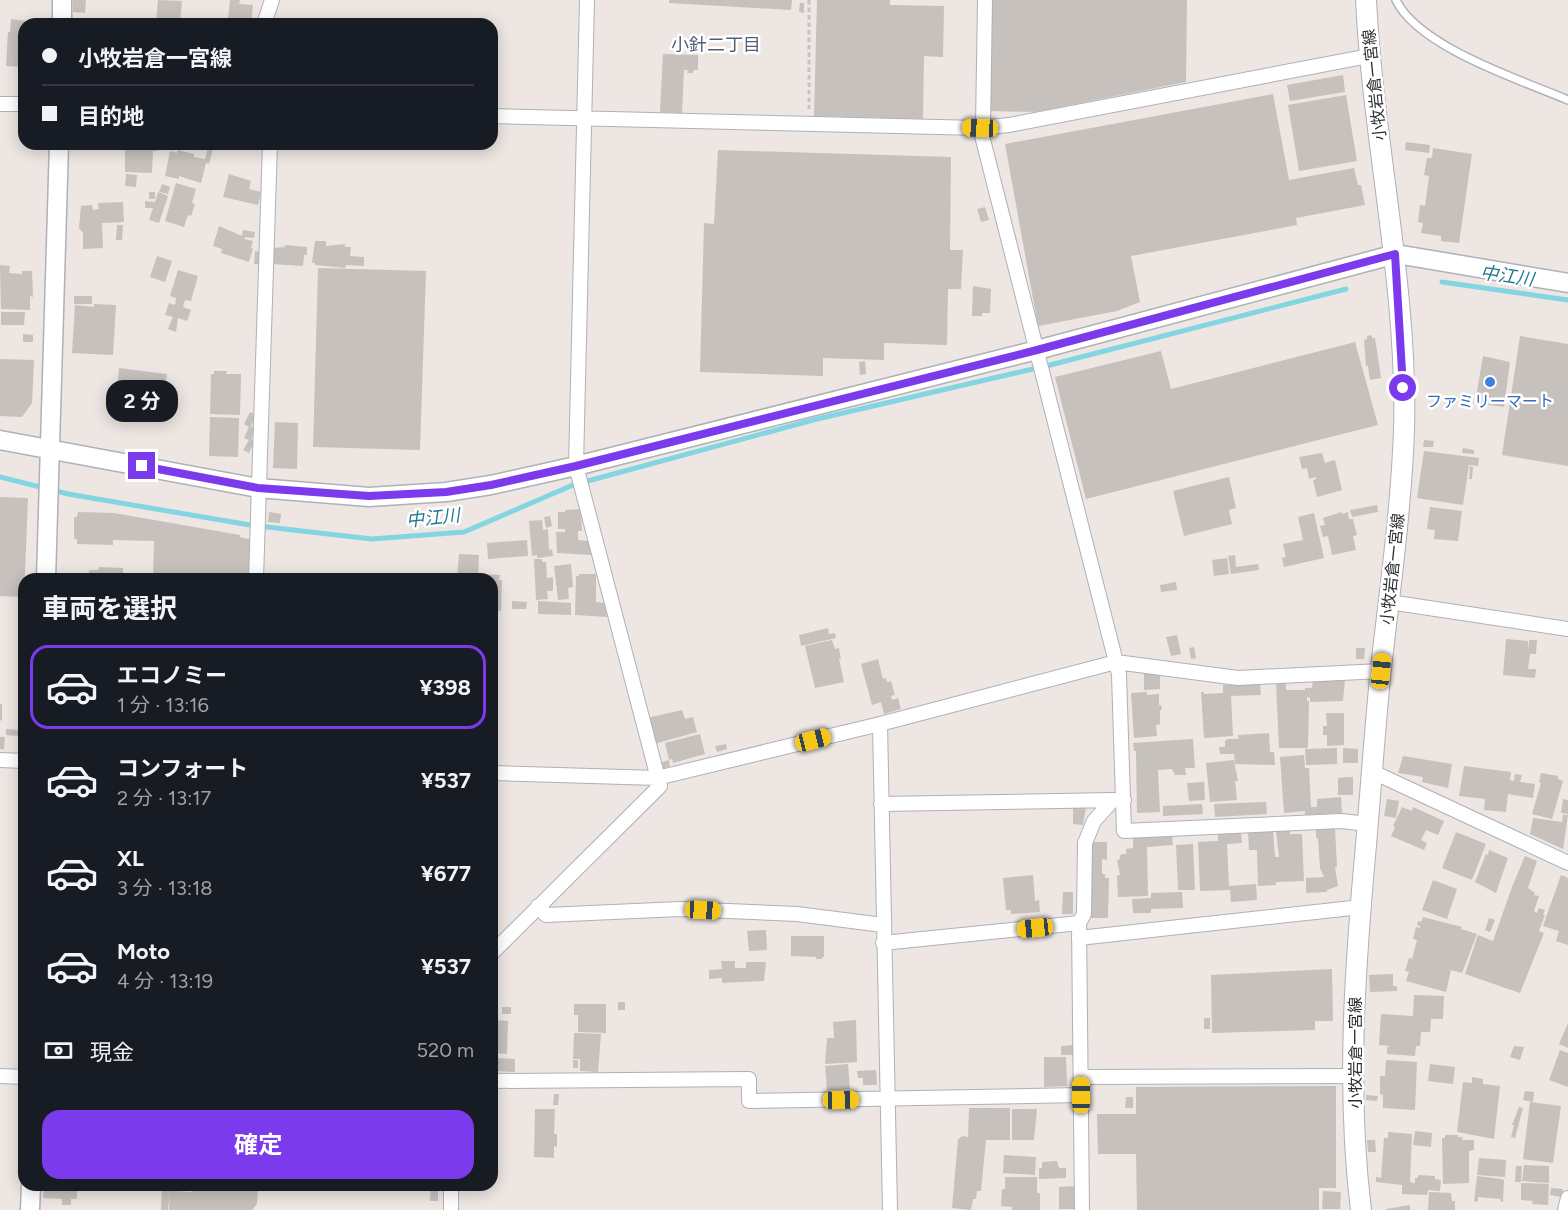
<!DOCTYPE html>
<html lang="ja">
<meta charset="utf-8">
<style>
:root{--surface:#171b24;--page:#20242c;--text:#f1f3f6;--muted:#9ea1a6;--line:#363941;--accent:#7c3aed}
body{margin:0;font-family:Figtree,"Noto Sans JP",sans-serif;background:var(--page);color:var(--text);height:100vh;display:flex;flex-direction:column;font-size:22px;white-space:nowrap}
*{box-sizing:border-box;margin:0}
p{font-size:20px;color:var(--muted)}
.icon{flex:none;width:33px;height:33px;fill:none;stroke:currentColor;stroke-width:2;stroke-linecap:round;stroke-linejoin:round}
.map{position:relative;flex:1;overflow:hidden}
.side{position:absolute;left:18px;top:573px;width:480px;height:618px;display:flex;flex-direction:column;background:var(--surface);border-radius:18px;box-shadow:0 3px 15px #0003}
.side>*{flex:none}
.top-card{position:absolute;left:18px;top:18px;width:480px;height:132px;border-radius:18px;box-shadow:0 3px 15px #0003;display:grid;align-content:center;height:132px;padding:0 24px;background:var(--surface)}
.end{position:absolute;width:27px;height:27px;margin:-14px;border:8px solid #7c3aed;background:#fff;box-shadow:0 0 0 3px #fff}
.from{border-radius:50%}
.bubble{position:absolute;height:42px;border-radius:18px;background:var(--surface);box-shadow:0 3px 15px #0003;font-size:20px;font-weight:700;line-height:42px;text-align:center}
.car{position:absolute;width:18px;height:36px;margin:-18px -9px;border-radius:8px;box-shadow:0 0 4px 2px #0007;background:linear-gradient(#f5c518 24%,#345 0 40%,#f5c518 0 76%,#345 0 86%,#f5c518 0)}
.top-card b{display:flex;align-items:center;gap:21px;height:57px;font-size:22px}
.top-card b+b{border-top:2px solid var(--line)}
.top-card i{width:15px;height:15px;background:var(--text)}
ul{padding:0;list-style:none}
li{display:flex;align-items:center;gap:18px;height:84px;margin:0 12px 9px;padding:0 12px;border:3px solid transparent;border-radius:18px}
li div{flex:1}
li b{display:block;font-size:22px}
li em{font-style:normal;font-weight:700}
li.active{border-color:var(--accent)}
li>.icon{width:54px;height:54px;stroke-width:1.5}
h2{padding:0 24px;font-size:27px;line-height:72px}
.pay{display:flex;align-items:center;gap:15px;height:66px;padding:0 24px;font-size:22px}
.pay p{margin-inline-start:auto}
.primary-button{display:flex;gap:12px;margin-top:auto;padding:12px 24px}
.primary-button a{flex:1;height:69px;border-radius:18px;background:var(--accent);color:#fff;font-size:24px;font-weight:700;line-height:69px;text-align:center}
.map>svg:first-child{display:block}
</style>
<div class="map">
<svg width="1568" height="1210" viewBox="0 0 1568 1210">
<rect width="100%" height="100%" fill="#ede6e2"/>
<g fill="none" stroke-linecap="round" stroke-linejoin="round">
<path stroke="#83d6e1" stroke-width="5" d="M1442 282 1568 300
M0 477 68 494 250 525 372 539 464 532 573 485 813 420 1050 365 1346 289"/>
</g>
<path fill="#c6c1bd" d="M73 0H86L85 13 73 12Z
M158 0 182 1 180 24H156Z
M230 0H240L239 4 253 5 251 24 228 21Z
M669 0H792L791 10 669 3Z
M817 0H890V5L944 6 943 57 924 56 923 119 814 116Z
M992 0H1187L1186 82 1035 112 989 111Z
M800 3H804V13L799 12Z
M11 19 33 22V24H24V67L6 66 8 32H10Z
M34 20 49 21V24H34Z
M663 54 698 55V70H694L693 73H687L688 70H684L682 113 660 112Z
M1343 75 1345 92 1290 101 1287 85Z
M1273 94 1289 180 1354 168 1358 185H1361L1365 205 1296 218 1297 225 1131 256 1140 302 1117 311 1038 326 1005 144Z
M1346 95 1357 161 1299 171 1288 105Z
M1406 142 1430 145 1429 153 1405 150Z
M125 144H157V151H153L152 173 125 172Z
M172 144H196L195 150 172 147Z
M209 144 214 145 209 164 206 163 201 183 179 176V179L165 176 170 151 177 153 178 150 194 154V157L205 159Z
M1433 148 1472 154 1459 243 1441 241V236L1421 233 1423 223 1418 222 1420 205 1425 206 1429 176 1424 175 1427 158H1432Z
M718 150 951 157 950 250H963L961 289H948L947 345 884 343V360L823 358V376L700 372 704 223 714 224Z
M126 174 137 175 136 187 125 186Z
M229 174 251 181 249 189 261 192 258 205 223 197Z
M176 183 196 189 192 203 195 204 191 216 188 215 184 227 165 221Z
M162 184 170 187 168 194 159 192Z
M149 192H155V199H149Z
M158 192 168 196 159 223 149 220 153 208H145V201L155 202Z
M123 202 124 222 102 223 103 248 83 249V233L79 228 81 206 92 205 93 210 99 209 98 203Z
M985 207 989 220 981 222 977 209Z
M117 225H123L122 240H116Z
M219 226 242 236 243 230 255 232 254 238 245 237 244 239 253 241 251 248 253 249 249 262 221 253 222 249 213 246Z
M315 241H326V246L345 244V247H351L350 256 364 257V266L346 265 345 268 315 265V263H312Z
M285 245 307 247V255H304L303 266 272 264 273 248 285 247Z
M255 251 260 252 259 264H254Z
M157 256 172 261 165 282 150 277Z
M0 265 10 266 9 273 22 274V271H32L33 297 30 296V310L1 309Z
M318 268 426 271 420 450 313 447Z
M178 270 198 276 191 301 185 300 183 307 191 310 187 321 178 318 176 332 168 329 173 317 165 315 169 303 175 305 176 298 170 296Z
M973 286 991 289 990 313H982V316H972Z
M74 296H92V304H74Z
M94 304 116 305 113 355 72 353 75 305 94 307Z
M1 312H25L24 325H1Z
M23 334 33 335V342H23Z
M1372 335V338H1375L1381 378 1370 380 1368 366H1366L1364 340 1367 339V336Z
M1520 336 1568 344V466L1502 455Z
M1355 342 1378 425 1086 499 1055 377 1161 351 1171 389Z
M1483 356 1510 362 1504 407 1475 403Z
M0 359 34 360 32 403 22 417 0 416Z
M865 361 866 374 860 375 859 362Z
M119 368 167 374 163 402 116 396Z
M214 371H227L226 374H241L240 415 210 414 211 374H214Z
M250 412 256 415 251 426 256 429 251 439 255 441 249 453 243 450 249 440 244 438 249 427 244 424Z
M210 417 239 418 238 457 209 456Z
M275 422 298 423 297 469 273 468Z
M1424 440 1434 441 1433 447H1423Z
M1463 448 1474 450V454L1462 453Z
M1424 451 1479 458 1478 466 1469 465 1463 505 1417 498Z
M1322 453 1325 463 1335 460 1342 490 1317 497 1313 480 1316 479V477L1309 479 1307 468 1302 469 1299 457Z
M1470 466 1473 467 1472 479H1469Z
M1229 477 1236 508 1229 510 1232 524 1184 536 1173 491Z
M0 497 28 498 24 597 0 596Z
M1377 505 1378 512 1352 517 1350 510Z
M1430 507 1462 511 1458 541 1434 539 1435 530 1427 529Z
M581 509 582 531H578V540L589 541 592 555 557 553 556 532H565V529H558V512H565V510Z
M78 512 114 513 240 535V537L252 540V579H153L154 541 113 540V545L77 544V539H74V517H77Z
M269 512 281 514 280 523 268 522Z
M1341 512 1342 514 1348 512 1349 519H1353L1357 535 1353 536 1356 550 1332 555 1328 536 1323 537 1320 526 1325 525 1323 518Z
M1314 513 1324 558 1284 567 1282 558 1286 557 1283 544 1303 540 1298 517Z
M550 516 552 526 546 528 544 517Z
M542 520 543 530 548 529 549 550 552 549 553 556 537 558V555L532 556 529 521Z
M527 540 528 556 488 559 487 543Z
M459 554 479 555 478 579H457Z
M1235 555 1236 567 1258 564 1259 570 1231 574 1228 556Z
M1227 558 1229 574 1214 576 1212 560Z
M534 559H542V562H546L547 578 553 577V591H547L548 599 536 600Z
M571 564 573 587 568 588 569 599 558 600 554 566Z
M99 567 123 568V579H88L89 570H98Z
M482 574 500 575 499 580H502L501 611 492 610V579H482Z
M579 574H596V602L604 603 607 617 575 615 576 576H579Z
M1176 582 1177 590 1161 592 1160 585Z
M512 601 527 602 526 609H512Z
M538 601 571 603V615L538 614Z
M828 628 829 634 835 633 836 638 801 646 799 635Z
M1177 635 1181 654 1171 656 1166 637Z
M1506 639 1528 641 1529 651V640H1537L1536 654H1530L1528 669H1536L1535 678 1503 675Z
M832 640 835 649 839 648 841 659H839L844 682 815 688 805 646Z
M1194 647 1196 658 1191 659 1189 648Z
M1356 648H1365L1364 659H1356Z
M878 659 883 679 886 678 887 682 891 681 895 695 891 696 892 700 898 698 901 709 884 714 881 702 872 705 861 664Z
M1144 674H1160V689L1144 690Z
M1313 680H1345L1343 701 1310 702V698L1307 697V701H1309L1308 748H1279L1276 683H1286V690H1305V688H1312Z
M1260 683 1261 695 1231 696 1233 736 1204 738 1201 692H1204V694L1223 693V685Z
M1147 692V695L1159 694V705H1161L1162 710H1160V724L1156 725 1157 736 1134 738 1131 693Z
M0 704H2V721L0 720Z
M682 710 685 719 693 717 697 732 654 744 647 718Z
M1326 713H1344V745L1327 746V735H1323V726H1327Z
M6 729 20 730V736L6 735Z
M1269 733 1270 752H1274L1275 765 1235 764 1234 754H1220L1219 747H1225V741L1228 739H1239L1238 735Z
M700 734 705 754 673 763 672 759 669 760 665 743Z
M0 737H5L4 750 0 749Z
M1193 739 1195 768H1185L1186 775H1175L1172 769 1158 770 1160 812 1137 813 1136 751H1134L1133 743Z
M726 744 727 749 717 752 715 746Z
M1337 748V764L1306 765 1305 749Z
M1343 748 1358 749V763H1343Z
M1304 755 1305 768H1309L1311 807H1317V799L1341 797 1342 813 1305 815V811L1284 813 1280 757Z
M1403 756 1452 764 1448 788 1422 782 1423 777 1398 773Z
M669 760 670 766 661 769 659 763Z
M1234 760 1238 781H1235L1237 800 1210 802 1206 763Z
M1464 766 1511 772 1510 780 1514 781 1515 774 1522 775 1520 782 1535 784 1533 798 1508 794 1506 812 1484 810 1485 799 1459 796Z
M1541 773 1558 776V779L1563 781 1552 819 1532 814 1541 783 1539 782Z
M1347 777H1353V795H1338V778Z
M1204 782 1205 800 1189 801 1187 783Z
M1387 799 1399 801 1396 818 1384 816Z
M1563 799 1568 800V814L1561 813Z
M1266 802 1267 814 1215 817 1214 804Z
M1202 804 1203 814 1163 816V806Z
M1073 807H1086L1083 825 1073 824Z
M1402 807 1412 811 1413 807 1444 821 1438 835 1426 830 1421 840 1427 843 1424 850 1391 836 1395 827 1393 826Z
M1563 815H1568L1563 849 1530 834 1533 818 1562 822Z
M1335 827 1337 867H1335L1338 886 1327 890V892L1306 893V878L1324 877 1320 868 1318 838H1316V828Z
M1290 830V834H1302L1304 881 1276 882V885L1258 886 1257 850H1249L1248 832 1273 831 1275 857H1279L1276 831Z
M1456 832 1486 844 1472 880 1442 868Z
M1241 833 1242 843 1227 844 1229 886 1256 884 1257 900 1231 902 1230 890 1200 891 1198 842 1218 841V834Z
M1172 836 1173 845 1147 847 1148 896 1118 897 1117 875H1120L1117 860H1119L1121 854H1126V849L1133 848V838Z
M1091 842H1107V860L1102 859V874H1105V878H1109L1108 918H1090Z
M1193 844 1195 890H1178L1176 845Z
M1489 850 1508 858 1496 893 1475 882 1486 854 1488 855Z
M1525 856 1537 861 1528 888 1535 893 1534 895 1539 896 1534 911 1537 913 1539 908 1545 910 1543 915H1545L1539 931 1544 933 1520 993 1465 974 1478 935 1493 941 1512 887Z
M1033 875 1035 901 1039 900 1040 912 1011 914V910H1006L1003 878Z
M1561 875 1568 878V945L1556 941 1559 931 1543 926Z
M1433 880 1457 889 1447 919 1422 910Z
M1063 892H1073V914H1062Z
M1182 892 1183 908 1151 909V913H1133L1132 899 1151 898V893Z
M1423 917 1462 927 1461 929 1477 934 1462 973 1451 970 1446 992 1406 981 1409 972 1405 971 1409 958 1412 959 1417 940 1413 939 1416 927 1420 928V926L1417 925 1418 921 1421 922Z
M1489 918 1495 920 1490 932 1485 930Z
M766 930 767 950 749 951 747 931Z
M791 936H824V957H822V959H816V957L791 956Z
M721 961H735V968H746V962H766L764 981 722 983V978L709 979V970L722 969Z
M1332 969 1333 1021H1315V1030L1212 1033 1211 975Z
M1393 974V986H1397V991L1370 992 1369 975Z
M1414 995 1444 996 1443 1019H1431L1430 1032H1421L1420 1046H1416L1415 1056 1387 1054V1047L1391 1046 1379 1045 1381 1014 1413 1016Z
M618 1002H625V1010H618Z
M574 1004H606V1033L578 1032V1015H574Z
M502 1007H511V1014H502Z
M1204 1018H1210V1029H1204Z
M492 1020 508 1021 507 1054 492 1053Z
M856 1020 857 1062 825 1064 827 1038H834L833 1022Z
M1568 1023V1048L1559 1044Z
M574 1033 601 1034 598 1072 580 1071V1059H573Z
M1074 1045V1055H1061V1046Z
M1514 1046 1524 1047 1520 1060 1510 1057Z
M1560 1050 1568 1053V1087L1549 1080Z
M1044 1057H1066L1067 1086 1044 1087Z
M495 1058 515 1059V1072L495 1071Z
M573 1060H578V1068H573Z
M1386 1060 1417 1062 1415 1110 1383 1108V1095L1380 1094V1076H1385Z
M848 1064 850 1089 827 1090 825 1066Z
M1430 1064 1455 1067 1453 1084 1428 1081Z
M876 1070 877 1085H863V1078H858L857 1071Z
M1472 1077 1483 1079V1084L1500 1086 1494 1139 1457 1132 1463 1082 1472 1083Z
M1336 1086V1188H1319V1210H1137L1136 1154H1098L1097 1114H1136V1087Z
M1525 1091 1534 1092 1533 1102 1523 1100Z
M554 1094H559L558 1105H553Z
M1366 1095 1378 1096 1377 1101 1366 1100Z
M1126 1097H1133V1108H1125Z
M1530 1102 1561 1106 1553 1163 1523 1159Z
M1519 1107 1523 1108 1515 1138 1511 1137 1514 1125H1512Z
M969 1108H1010V1140H986L981 1191H977L976 1199H973L971 1210 952 1208 958 1139 963 1136 968 1137Z
M535 1109H555L554 1134H557V1147L554 1146V1158L534 1157Z
M1012 1109H1037L1034 1140H1012Z
M1415 1131 1432 1133 1431 1147 1413 1145Z
M1388 1132 1412 1134 1410 1182 1415 1183V1178H1418V1175L1435 1176V1179L1441 1180 1440 1191 1428 1190 1427 1195 1402 1194V1185L1376 1182V1177L1381 1178 1384 1138H1388Z
M1445 1135H1458V1137H1463L1462 1140H1474V1150L1469 1151V1183L1443 1184 1442 1138H1445Z
M1367 1140H1375L1376 1152H1368Z
M1004 1155 1036 1157 1035 1175 1003 1173Z
M1479 1158 1506 1160 1505 1177 1477 1175Z
M1057 1161 1059 1168H1066V1178L1039 1179V1168H1042V1162Z
M1524 1165 1549 1166V1183L1522 1181Z
M1516 1166H1522L1521 1182H1515Z
M1477 1176 1502 1179 1504 1180 1503 1202 1500 1201 1501 1199 1478 1197V1202L1474 1201Z
M1005 1177H1037V1193H1040V1210H1012V1207L1001 1206 1002 1189H1005Z
M1521 1183 1549 1184 1548 1205 1532 1204 1533 1201 1521 1200Z
M44 1185H77V1199H71V1205H62V1199L43 1198Z
M162 1185H174V1191L192 1192V1185H258L257 1204 252 1210H169L170 1191 168 1210H161Z
M431 1185H438V1201H430Z
M1075 1186V1209H1059V1187Z
M1551 1188 1563 1189 1562 1197 1550 1195Z
M1323 1191 1341 1192 1340 1209H1322Z
M1429 1192 1451 1193 1452 1201H1455V1210H1428Z
M1410 1205V1210H1386V1209Z"/>
<g fill="none" stroke-linecap="round" stroke-linejoin="round">
<defs>
<path id="service" d="M1396 0C1418 47 1521 80 1568 100"/>
<path id="minor" d="M264 24 272 0
M0 104H24
M492 116 980 128 1009 125 1369 56
M983 127 985 0
M980 128 1119 674 1124 831 1341 821 1368 824
M256 579 270 144
M1389 602 1568 629
M880 724 890 1210
M0 760 24 761
M1373 772 1568 863
M492 773 657 778 880 724 1116 662 1238 678 1381 671
M881 804 1113 800
M538 906 546 915 680 909 797 914 883 925
M1079 938 1361 907
M883 943 1079 923
M492 953 660 786 576 466 587 0
M0 1076 24 1077
M1081 1077 1353 1076
M492 1081 749 1079V1101L1081 1095
M451 1210V1185
M1082 1210 1079 923 1084 914 1085 843 1094 821 1113 800H1124
M1565 1210 1568 1198"/>
<path id="tertiary" d="M62 24V0
M0 440 258 488 369 497 446 492 491 485 576 466 1037 350 1396 254 1568 283
M46 579 59 144
M30 1210 31 1185"/>
<path id="secondary" d="M1361 1210C1346 1089 1355 966 1366 845 1371 786 1375 727 1381 668 1390 589 1401 510 1404 431 1408 286 1373 144 1366 0"/>
</defs>
<use href="#service" stroke="#aeb1b7" stroke-width="10"/>
<use href="#minor" stroke="#aeb1b7" stroke-width="16"/>
<use href="#tertiary" stroke="#aeb1b7" stroke-width="21"/>
<use href="#secondary" stroke="#aeb1b7" stroke-width="22"/>
<path stroke="#c4c4c4" stroke-width="3" stroke-dasharray="4.5 3" stroke-linecap="butt" d="M809 0V109"/>
<use href="#service" stroke="#fff" stroke-width="7"/>
<use href="#minor" stroke="#fff" stroke-width="14"/>
<use href="#tertiary" stroke="#fff" stroke-width="18"/>
<use href="#secondary" stroke="#fff" stroke-width="20"/>
</g>
<g fill="none" stroke-linecap="round" stroke-linejoin="round">
<path stroke="#7c3aed" stroke-width="8" d="M142 466 258 488 369 496 446 492 491 485 576 466 1037 350 1395 254 1403 388"/>
</g>
<circle fill="#3f7fe0" stroke="#fff" stroke-width="2" cx="1490" cy="382" r="6"/>
<g text-anchor="middle" stroke-width="5" stroke-linejoin="round" paint-order="stroke">
<g font-size="16" fill="#2d2d2d" stroke="#fff">
<text transform="translate(1374 85) rotate(-96)" y="6">小牧岩倉一宮線</text>
<text transform="translate(1392 569) rotate(-84)" y="6">小牧岩倉一宮線</text>
<text transform="translate(1355 1053) rotate(-90)" y="6">小牧岩倉一宮線</text>
</g>
<g font-size="16" fill="#366cbe" stroke="#fff">
<text x="1490" y="407">ファミリーマート</text>
</g>
<g font-size="18" fill="#535f79" stroke="#fff">
<text x="716" y="51">小針二丁目</text>
</g>
<g font-size="18" font-style="italic" fill="#1f7a8f" stroke="#fff">
<text transform="translate(1507 276) rotate(8)" y="6">中江川</text>
<text transform="translate(433 518) rotate(-6)" y="6">中江川</text>
</g>
</g>
</svg>
<i class="end from" style="left:1403px;top:388px"></i>
<i class="end" style="left:142px;top:466px"></i>
<div class="bubble" style="left:106px;top:380px;width:72px">2 分</div>
<i class="car" style="left:980px;top:128px;rotate:272deg"></i>
<i class="car" style="left:1381px;top:671px;rotate:6deg"></i>
<i class="car" style="left:813px;top:740px;rotate:76deg"></i>
<i class="car" style="left:703px;top:910px;rotate:93deg"></i>
<i class="car" style="left:1035px;top:928px;rotate:264deg"></i>
<i class="car" style="left:1081px;top:1095px;rotate:0deg"></i>
<i class="car" style="left:841px;top:1100px;rotate:89deg"></i>
<div class="top-card">
<b><i class="from"></i>小牧岩倉一宮線</b>
<b><i></i>目的地</b>
</div>
<section class="side">
<h2>車両を選択</h2>
<ul>
<li class="active"><svg class="icon" aria-label="car" viewBox="0 0 24 24"><path d="M5 17H2v-5l4-1 3-4h7l3 4 3 1v5h-3M9 17h6M6 11h13"/><circle cx="7" cy="17" r="2"/><circle cx="17" cy="17" r="2"/></svg><div><b>エコノミー</b><p>1 分 · 13:16</p></div><em>¥398</em></li>
<li><svg class="icon" aria-label="car" viewBox="0 0 24 24"><path d="M5 17H2v-5l4-1 3-4h7l3 4 3 1v5h-3M9 17h6M6 11h13"/><circle cx="7" cy="17" r="2"/><circle cx="17" cy="17" r="2"/></svg><div><b>コンフォート</b><p>2 分 · 13:17</p></div><em>¥537</em></li>
<li><svg class="icon" aria-label="car" viewBox="0 0 24 24"><path d="M5 17H2v-5l4-1 3-4h7l3 4 3 1v5h-3M9 17h6M6 11h13"/><circle cx="7" cy="17" r="2"/><circle cx="17" cy="17" r="2"/></svg><div><b>XL</b><p>3 分 · 13:18</p></div><em>¥677</em></li>
<li><svg class="icon" aria-label="car" viewBox="0 0 24 24"><path d="M5 17H2v-5l4-1 3-4h7l3 4 3 1v5h-3M9 17h6M6 11h13"/><circle cx="7" cy="17" r="2"/><circle cx="17" cy="17" r="2"/></svg><div><b>Moto</b><p>4 分 · 13:19</p></div><em>¥537</em></li>
</ul>
<div class="pay"><svg class="icon" aria-label="cash" viewBox="0 0 24 24"><path d="M3 7h18v10H3z"/><circle cx="12" cy="12" r="2"/></svg>現金<p>520 m</p></div>
<div class="primary-button"><a>確定</a></div>
</section>
</div>
